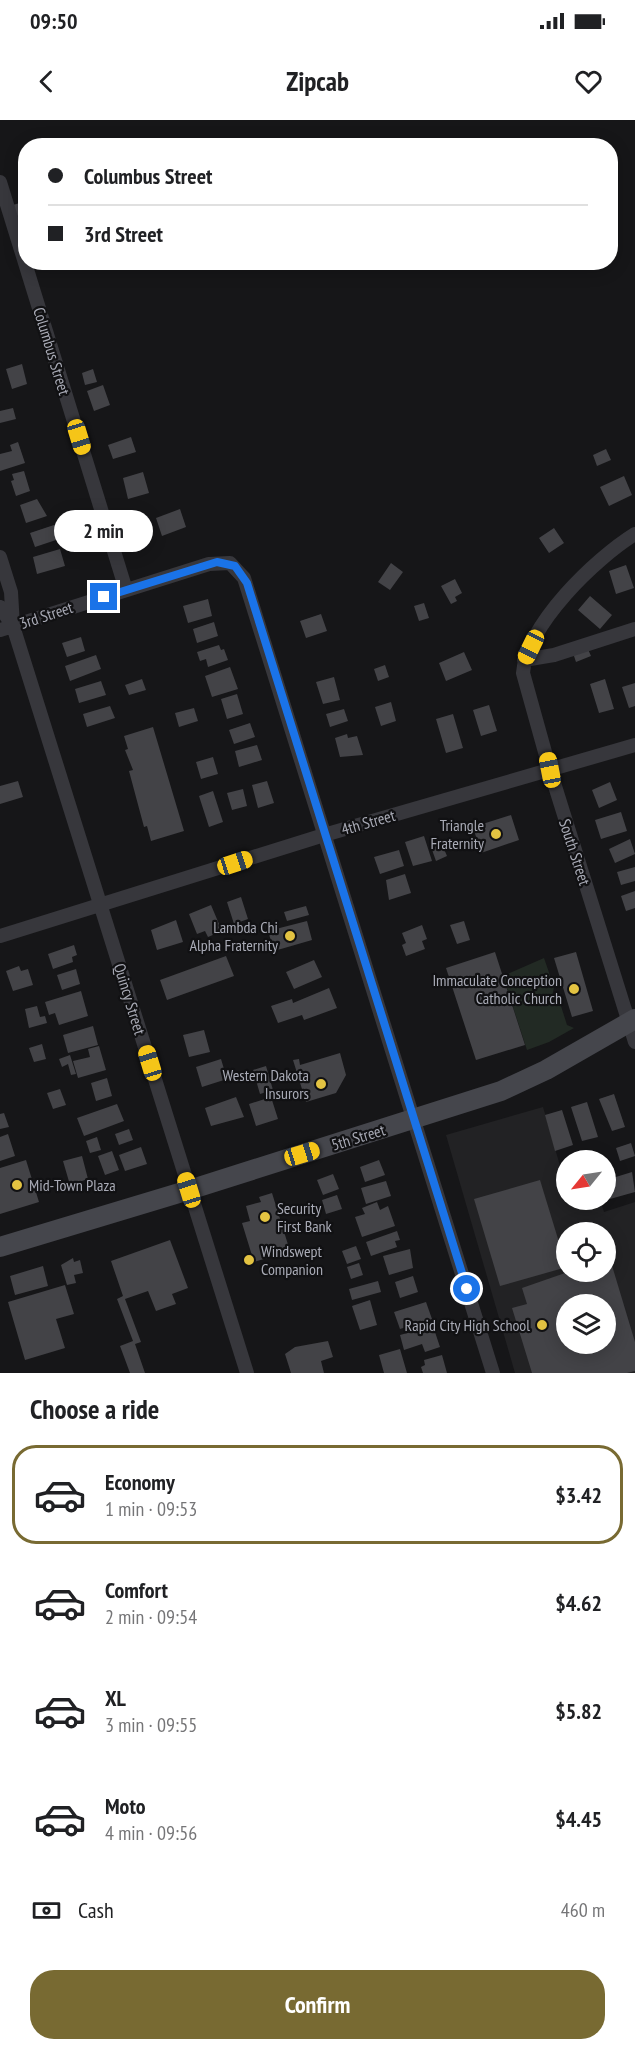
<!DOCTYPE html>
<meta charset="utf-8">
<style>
:root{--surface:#fff;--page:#f6f6f6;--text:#202124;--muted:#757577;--line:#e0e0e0;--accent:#786a32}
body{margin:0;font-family:"PT Sans Narrow",sans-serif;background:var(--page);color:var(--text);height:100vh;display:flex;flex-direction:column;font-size:22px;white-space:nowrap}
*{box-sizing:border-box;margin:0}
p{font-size:20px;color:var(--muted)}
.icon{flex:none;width:33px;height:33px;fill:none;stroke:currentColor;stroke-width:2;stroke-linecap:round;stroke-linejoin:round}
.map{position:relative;height:1253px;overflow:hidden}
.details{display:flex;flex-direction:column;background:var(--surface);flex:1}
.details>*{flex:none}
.top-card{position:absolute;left:18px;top:18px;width:600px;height:132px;border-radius:24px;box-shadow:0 3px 15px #0003;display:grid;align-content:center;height:132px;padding:0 30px;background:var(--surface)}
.needle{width:39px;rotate:240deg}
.controls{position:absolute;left:556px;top:1030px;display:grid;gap:12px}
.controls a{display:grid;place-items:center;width:60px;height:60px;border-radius:50%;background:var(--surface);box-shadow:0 3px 15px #0003;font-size:30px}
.end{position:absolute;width:27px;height:27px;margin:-14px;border:8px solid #1a73e8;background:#fff;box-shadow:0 0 0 3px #fff}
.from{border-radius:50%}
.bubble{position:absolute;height:42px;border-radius:21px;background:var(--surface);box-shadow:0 3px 15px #0003;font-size:20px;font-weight:800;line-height:42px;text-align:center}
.car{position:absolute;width:18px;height:36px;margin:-18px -9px;border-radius:8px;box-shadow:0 0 4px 2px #0007;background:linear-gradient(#f5c518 24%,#345 0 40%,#f5c518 0 76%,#345 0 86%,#f5c518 0)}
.top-card b{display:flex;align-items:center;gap:21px;height:57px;font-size:22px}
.top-card b+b{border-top:2px solid var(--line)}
.top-card i{width:15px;height:15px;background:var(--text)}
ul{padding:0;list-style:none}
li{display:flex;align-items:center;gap:18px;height:99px;margin:0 12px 9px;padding:0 18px;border:3px solid transparent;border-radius:24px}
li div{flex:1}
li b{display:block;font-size:22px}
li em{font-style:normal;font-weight:800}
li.current{border-color:var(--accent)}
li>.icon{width:54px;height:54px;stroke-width:1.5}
h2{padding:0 30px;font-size:27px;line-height:72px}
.pay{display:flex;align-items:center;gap:15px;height:66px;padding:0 30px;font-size:22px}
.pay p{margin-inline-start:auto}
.action{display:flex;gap:12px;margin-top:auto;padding:12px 30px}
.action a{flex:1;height:69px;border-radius:24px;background:var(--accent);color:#fff;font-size:24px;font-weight:800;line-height:69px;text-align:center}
.status{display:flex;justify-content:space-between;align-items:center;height:42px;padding:0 30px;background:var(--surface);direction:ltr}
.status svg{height:16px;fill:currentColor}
header{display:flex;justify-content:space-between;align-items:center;height:78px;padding:0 30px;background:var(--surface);font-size:27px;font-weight:800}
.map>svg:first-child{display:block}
</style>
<div class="status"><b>09:50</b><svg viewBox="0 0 49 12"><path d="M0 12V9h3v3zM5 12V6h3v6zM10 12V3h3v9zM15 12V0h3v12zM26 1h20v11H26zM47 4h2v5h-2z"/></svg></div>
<header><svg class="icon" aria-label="back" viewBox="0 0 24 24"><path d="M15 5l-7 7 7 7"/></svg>Zipcab<svg class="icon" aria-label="heart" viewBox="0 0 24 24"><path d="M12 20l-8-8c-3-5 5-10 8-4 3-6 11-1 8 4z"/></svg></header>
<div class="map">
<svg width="635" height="1253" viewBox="0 0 635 1253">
<rect width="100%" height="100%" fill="#161618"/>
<path fill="#222224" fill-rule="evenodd" d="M543 987 565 1063 567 1062V1080H600L604 1092 635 1082V1253H515L446 1015ZM567 1113H606V1152H567ZM567 1185H606V1224H567Z"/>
<path fill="#222a24" d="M544 838 554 867 552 877 561 886 567 905 574 908 549 922 527 930 503 856Z"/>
<path fill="#434347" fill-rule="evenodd" d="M26 81V93L17 96 13 85Z
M22 244 27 264 12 269 6 249Z
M93 249 97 262 85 265 82 253Z
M103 265 110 285 94 291 87 271Z
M13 288 16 299 0 303V291Z
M131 317 136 332 113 339 108 325Z
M18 322 25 343 0 351V334L12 331 10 325Z
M606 329 611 340 597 346 593 335Z
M24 351 30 371 16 376 11 361 14 360 12 354Z
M143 352 149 373 128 379 123 358Z
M624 356 632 375 609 386 600 367Z
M37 379 47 396 26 403 20 385Z
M180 389 186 407 162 416 156 398Z
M57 404 62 418 35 427 30 413Z
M141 406 146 421 130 426 125 411Z
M554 408 564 423 549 433 539 418Z
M60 429 65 446 37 454 33 437Z
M391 443 403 452 390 470 378 462Z
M626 445 634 468 616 474 609 451Z
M455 459 462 473 455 477 457 481 451 484 441 466Z
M590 476 612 495 600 509 578 490Z
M208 479 212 496 188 503 183 486Z
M424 483 429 498 419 501 414 486Z
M321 494 327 511 306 518 300 501Z
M214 502 218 516 197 523 193 509Z
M81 517 85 531 67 537 62 523Z
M219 525 221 530 224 529 228 540 208 547 206 539 200 541 197 532Z
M587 527 591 536 576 542 573 533Z
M464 532 472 550 446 561 439 543Z
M96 535 101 549 70 561 65 546Z
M385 545 389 557 378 561 374 549Z
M230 547 238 569 212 577 205 556Z
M334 557 340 580 323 584 316 562Z
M142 559 146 570 129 575 125 565Z
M605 559 614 589 599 593 590 564Z
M101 561 106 575 79 583 75 569Z
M635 563V586L629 588 622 567Z
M237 574 243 594 227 599 221 579Z
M391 582 396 601 381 606 375 587Z
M489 585 497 611 481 616 473 590Z
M110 586 115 598 87 607 83 594Z
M194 588 198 601 179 607 175 593Z
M344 589 348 601 330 607 326 594Z
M453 594 463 628 446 633 436 599Z
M250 603 255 617 234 624 229 610Z
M153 607 184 711 151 721 147 706 144 707 129 651 133 650 125 630 128 629 124 616Z
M347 614 348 618 357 616 363 635 340 637 335 618Z
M257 625 262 640 239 647 235 631Z
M213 637 218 654 201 659 196 642Z
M18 661 23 677 0 684V666Z
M267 661 274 683 258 688 252 665Z
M610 662 617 680 599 688 592 670Z
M243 669 247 686 232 690 227 673Z
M213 671 223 702 209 707 199 676Z
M621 692 627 711 601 719 595 700Z
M511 695 519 720 481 733 473 707Z
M424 716 432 741 413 746 405 722Z
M630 719 635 734 615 743 609 729Z
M441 722 447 736 436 741 431 727Z
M399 730 404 746 380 754 374 737Z
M635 747V761L621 765 617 752Z
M405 754 411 773 389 780 386 760Z
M635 771V788L626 791 621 776Z
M241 777 248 799 234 804 227 782Z
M211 785 222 811 208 817 205 811 197 814 189 794Z
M306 786 309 795 287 801 284 792Z
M176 800 183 822 157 830 151 810Z
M307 801 312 820 274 831 268 811Z
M464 801 470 820 457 824 450 805Z
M422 805 427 819 422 821 425 829 406 836 402 825 406 823 402 813Z
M74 825 77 835 72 837 73 842 53 849 48 834Z
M495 832 525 925 476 940 446 848Z
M576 832 593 891 572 897 554 838Z
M226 836 234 856 167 880 160 860Z
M314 840 322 857 294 869 286 852Z
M19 846 21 851 28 849 33 865 13 871 6 851Z
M76 849 80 864 62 870 57 855Z
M329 868 337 888 304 900 302 895 278 903 271 886 292 879 293 883Z
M81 871 88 896 59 905 55 893 49 895 45 882Z
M37 886 40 897 45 896 47 903 29 908 25 889Z
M93 906 98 925 68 933 63 915Z
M204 910 210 932 189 937 183 915Z
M42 924 46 939 34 942 29 928Z
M99 926 106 950 78 958 73 941 90 937 88 929Z
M340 933 346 955 336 973 306 982 293 940 299 939 300 945Z
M70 935 76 954 71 955 68 944 62 947 59 939Z
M221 939 227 959 202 967 196 947Z
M266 946 273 970 260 974 253 950Z
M107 958 112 976 96 981 91 963Z
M60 969 66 985 53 989 47 973Z
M614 974 625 1007 612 1011 599 979Z
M236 977 244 997 211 1006 205 988Z
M271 977 278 999 256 1006 249 984Z
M587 982 598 1017 582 1021 571 987Z
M117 984 124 1001 84 1016 77 998Z
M562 990 573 1025 555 1031 545 995Z
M4 993 9 1007 0 1009V994Z
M129 1009 133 1020 119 1025 115 1014Z
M8 1014 15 1036 0 1041V1017Z
M97 1017 101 1030 90 1033 86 1021Z
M631 1023 635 1036 620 1041 616 1028Z
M141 1027 147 1044 125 1051 119 1035Z
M112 1031 119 1050 105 1055 98 1036Z
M82 1036 88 1059 70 1065 63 1041Z
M26 1040 39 1082 0 1094V1048Z
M379 1040 385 1055 365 1062 360 1047Z
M567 1047V1059L564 1060 560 1050Z
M632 1052 635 1072 610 1079 606 1060Z
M333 1054 339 1069 323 1075 317 1060Z
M540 1060 562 1132 567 1131V1147L500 1166 474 1079Z
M386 1061 391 1076 366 1084 361 1068Z
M272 1073 290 1131 254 1142 242 1103 250 1101 246 1086 261 1082 259 1077Z
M337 1075 342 1089 326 1094 322 1080Z
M377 1082 380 1090 388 1086 395 1106 362 1117 355 1097 365 1094 362 1088Z
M397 1111 400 1120 395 1121 397 1127 371 1136 366 1122Z
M170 1120 188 1168 172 1174 176 1184 156 1191 148 1171 125 1179 141 1222 135 1224 145 1253H130L120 1226 133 1221 117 1179 123 1176 111 1141Z
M356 1126 361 1139 347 1144 342 1131Z
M410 1129 413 1148 389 1155 383 1136Z
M607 1129 635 1222V1251L627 1253H532L512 1188 527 1184 522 1168 568 1152H606ZM567 1185H606V1224H567Z
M73 1138 74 1142 80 1140 83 1153 74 1155 76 1163 67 1165 61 1145Z
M359 1143 363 1155 351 1159 347 1147Z
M43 1146 48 1166 15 1175 10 1156Z
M413 1156 418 1172 400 1178 395 1162Z
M378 1161 381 1172 352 1180 349 1169Z
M65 1165 74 1194 56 1199 65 1228 25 1240 8 1182Z
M370 1180 377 1205 360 1210 352 1186Z
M426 1182 432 1199 400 1209 394 1192Z
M433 1206 440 1227 425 1232 422 1224 404 1230 400 1215Z
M328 1221 333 1237 321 1241 324 1253H291L285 1234 295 1227Z
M400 1229 407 1253H384L379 1235Z
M442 1235 447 1253H423L421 1247 425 1245 424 1240Z"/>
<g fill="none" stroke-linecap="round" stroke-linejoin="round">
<path stroke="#37373c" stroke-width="14" d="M0 62 126 470
M635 414C595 439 527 504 523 553L550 650 635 922
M0 437 11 472 13 506 247 1253
M0 487 13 506
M0 510 209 444 230 443 244 458 493 1253
M524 540 554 535 635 509
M0 816 324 715 635 625"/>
<path stroke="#45464c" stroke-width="20" d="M0 1127 189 1070 501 971 546 950 635 899"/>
</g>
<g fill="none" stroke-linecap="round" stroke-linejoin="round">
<path stroke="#1a73e8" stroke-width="8" d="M104 477 217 442 235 446 247 463 467 1169"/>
</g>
<g fill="#e3c342" stroke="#111113" stroke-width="2">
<circle cx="496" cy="714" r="6"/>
<circle cx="290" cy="816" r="6"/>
<circle cx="574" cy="869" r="6"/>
<circle cx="321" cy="964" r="6"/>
<circle cx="17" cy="1065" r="6"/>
<circle cx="265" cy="1097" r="6"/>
<circle cx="249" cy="1140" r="6"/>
<circle cx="542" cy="1205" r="6"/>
</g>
<g text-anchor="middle" stroke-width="4.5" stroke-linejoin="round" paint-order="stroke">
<g font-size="16" fill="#a9abb6" stroke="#111113">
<text transform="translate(52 231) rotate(73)" y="6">Columbus Street</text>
<text transform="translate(46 495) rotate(-18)" y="6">3rd Street</text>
<text transform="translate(368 702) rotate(-16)" y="6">4th Street</text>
<text transform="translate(575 732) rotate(72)" y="6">South Street</text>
<text transform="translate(130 879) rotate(73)" y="6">Quincy Street</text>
<text transform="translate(358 1017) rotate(-17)" y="6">5th Street</text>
</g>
<g font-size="16" fill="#a9abb6" stroke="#111113" text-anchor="end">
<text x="484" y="711">Triangle<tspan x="484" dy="18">Fraternity</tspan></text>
<text x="278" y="813">Lambda Chi<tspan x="278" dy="18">Alpha Fraternity</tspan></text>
<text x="562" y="866">Immaculate Conception<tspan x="562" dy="18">Catholic Church</tspan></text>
<text x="309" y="961">Western Dakota<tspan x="309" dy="18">Insurors</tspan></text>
<text x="29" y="1071" text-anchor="start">Mid-Town Plaza</text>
<text x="277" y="1094" text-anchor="start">Security<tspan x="277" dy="18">First Bank</tspan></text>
<text x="261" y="1137" text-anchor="start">Windswept<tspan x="261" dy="18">Companion</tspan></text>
<text x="530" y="1211">Rapid City High School</text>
</g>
</g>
</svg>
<div class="controls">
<a><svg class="needle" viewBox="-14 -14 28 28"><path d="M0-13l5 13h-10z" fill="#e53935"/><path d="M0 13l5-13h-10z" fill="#757577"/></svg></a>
<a><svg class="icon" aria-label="locate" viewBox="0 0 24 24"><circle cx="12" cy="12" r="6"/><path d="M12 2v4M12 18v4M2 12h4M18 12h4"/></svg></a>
<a><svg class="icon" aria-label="layers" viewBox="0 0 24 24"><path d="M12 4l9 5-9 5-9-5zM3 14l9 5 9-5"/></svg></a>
</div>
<i class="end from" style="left:467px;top:1169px"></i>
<i class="end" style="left:104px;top:477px"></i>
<div class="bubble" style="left:54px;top:390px;width:99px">2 min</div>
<i class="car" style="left:79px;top:317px;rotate:163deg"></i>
<i class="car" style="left:531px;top:527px;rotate:206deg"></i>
<i class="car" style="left:550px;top:650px;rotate:349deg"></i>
<i class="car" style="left:235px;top:743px;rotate:72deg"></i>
<i class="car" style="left:150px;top:943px;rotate:343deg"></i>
<i class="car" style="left:302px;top:1034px;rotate:73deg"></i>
<i class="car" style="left:189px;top:1070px;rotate:343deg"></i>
<div class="top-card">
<b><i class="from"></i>Columbus Street</b>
<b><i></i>3rd Street</b>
</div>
</div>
<section class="details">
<h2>Choose a ride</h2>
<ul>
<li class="current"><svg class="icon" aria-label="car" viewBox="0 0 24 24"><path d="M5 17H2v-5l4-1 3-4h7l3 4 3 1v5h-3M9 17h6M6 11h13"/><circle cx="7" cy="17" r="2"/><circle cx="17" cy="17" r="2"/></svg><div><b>Economy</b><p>1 min · 09:53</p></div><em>$3.42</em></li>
<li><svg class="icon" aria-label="car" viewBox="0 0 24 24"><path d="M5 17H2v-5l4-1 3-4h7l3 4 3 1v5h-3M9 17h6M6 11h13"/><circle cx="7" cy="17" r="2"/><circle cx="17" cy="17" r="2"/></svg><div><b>Comfort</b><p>2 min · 09:54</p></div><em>$4.62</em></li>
<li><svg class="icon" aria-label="car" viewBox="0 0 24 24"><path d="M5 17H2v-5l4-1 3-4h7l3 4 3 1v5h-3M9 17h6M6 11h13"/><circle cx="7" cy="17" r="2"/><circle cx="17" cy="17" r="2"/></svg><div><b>XL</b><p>3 min · 09:55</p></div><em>$5.82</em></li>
<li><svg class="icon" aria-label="car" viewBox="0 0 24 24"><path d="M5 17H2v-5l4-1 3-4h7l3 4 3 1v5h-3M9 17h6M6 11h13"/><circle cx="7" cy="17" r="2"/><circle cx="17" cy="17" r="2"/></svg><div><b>Moto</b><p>4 min · 09:56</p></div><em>$4.45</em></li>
</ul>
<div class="pay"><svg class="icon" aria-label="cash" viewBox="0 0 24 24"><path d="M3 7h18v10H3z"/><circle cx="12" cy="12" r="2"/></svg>Cash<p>460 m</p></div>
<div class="action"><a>Confirm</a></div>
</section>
